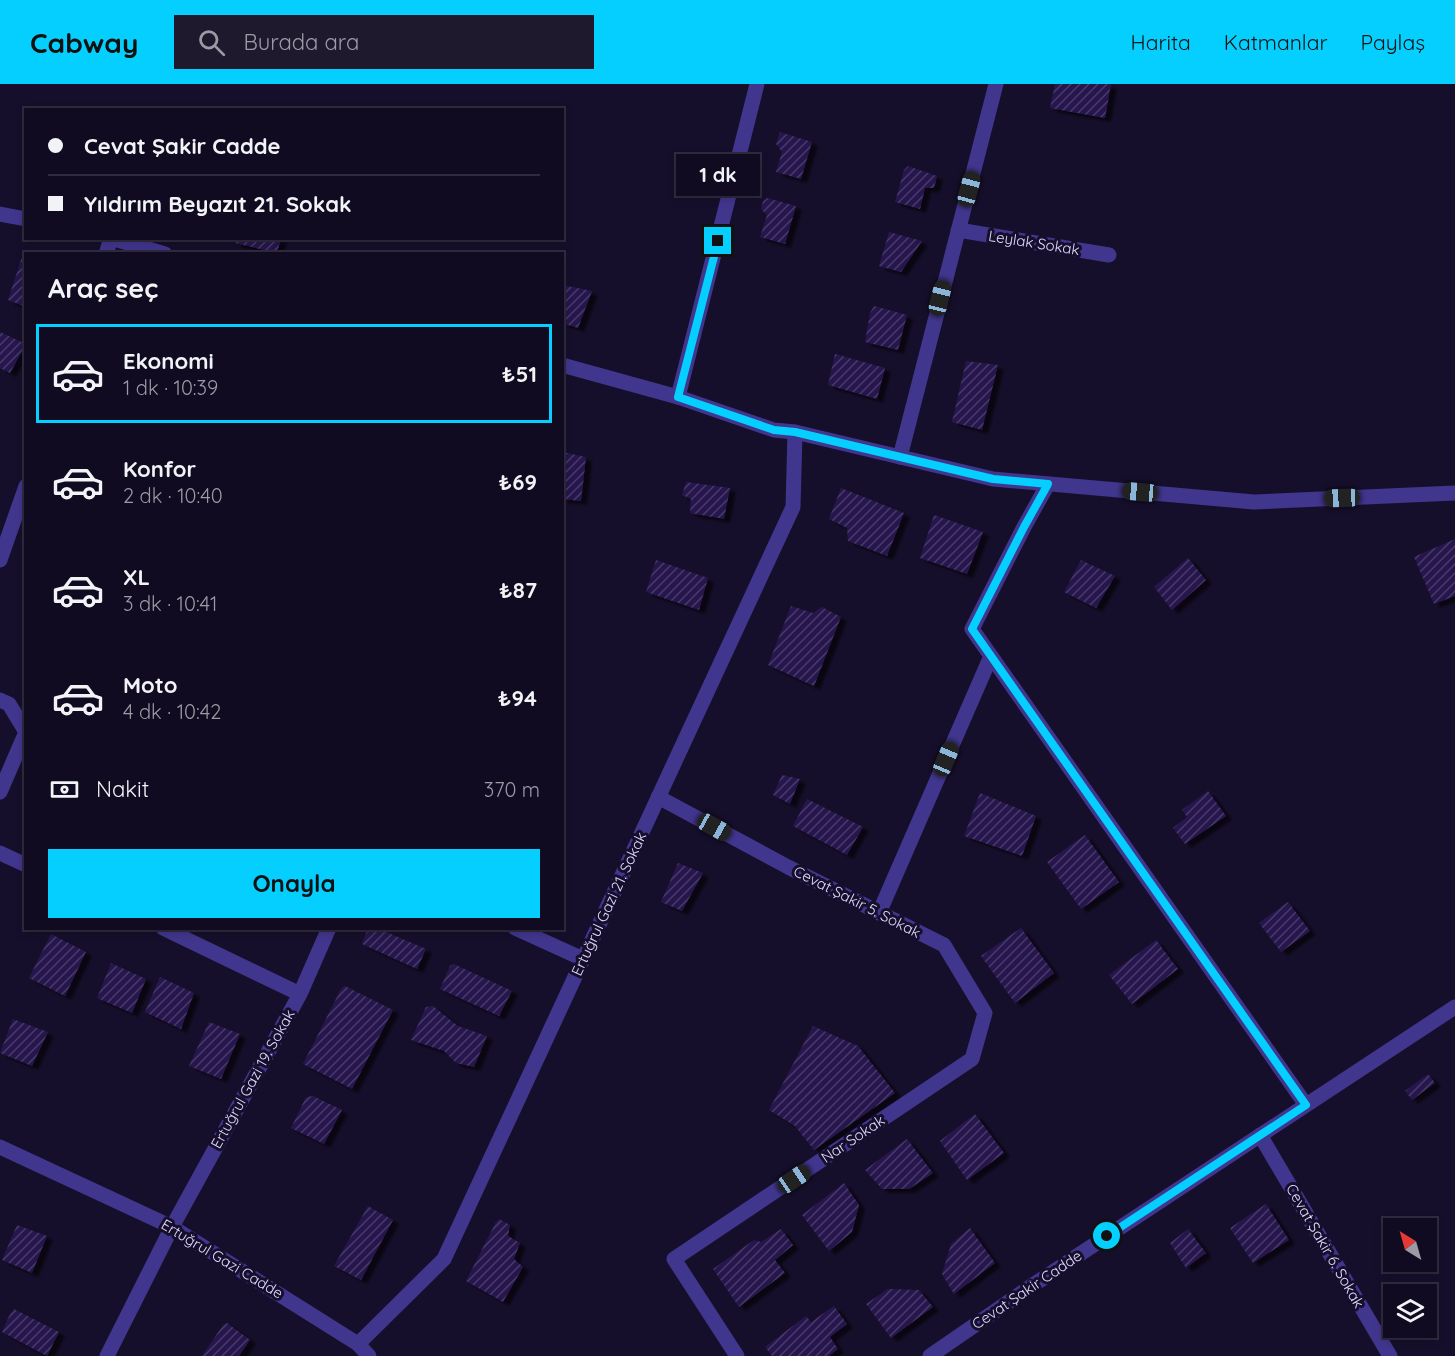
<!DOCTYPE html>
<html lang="tr">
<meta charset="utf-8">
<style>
:root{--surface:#100b20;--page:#1e192d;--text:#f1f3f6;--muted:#9c9ba5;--line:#302b3e;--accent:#05cfff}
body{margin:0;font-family:Quicksand,sans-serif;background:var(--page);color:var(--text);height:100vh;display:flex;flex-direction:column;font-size:22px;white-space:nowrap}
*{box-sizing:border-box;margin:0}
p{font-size:20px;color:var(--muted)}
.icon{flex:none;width:33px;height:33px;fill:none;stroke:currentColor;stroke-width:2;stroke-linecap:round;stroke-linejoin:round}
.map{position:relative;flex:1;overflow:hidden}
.sheet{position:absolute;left:24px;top:168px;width:540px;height:678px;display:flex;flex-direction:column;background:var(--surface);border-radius:0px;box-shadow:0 3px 9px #0003,0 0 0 2px var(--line)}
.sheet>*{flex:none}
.banner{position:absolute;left:24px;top:24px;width:540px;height:132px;border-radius:0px;box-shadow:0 3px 9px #0003,0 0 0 2px var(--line);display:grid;align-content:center;height:132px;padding:0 24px;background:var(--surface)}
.needle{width:39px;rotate:323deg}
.buttons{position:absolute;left:1383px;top:1134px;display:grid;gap:12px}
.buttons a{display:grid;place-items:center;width:54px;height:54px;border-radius:0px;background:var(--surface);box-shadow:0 3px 9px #0003,0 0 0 2px var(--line);font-size:30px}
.end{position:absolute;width:27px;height:27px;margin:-14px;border:8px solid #05cfff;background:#111;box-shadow:0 0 0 3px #111}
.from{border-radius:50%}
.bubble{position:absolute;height:42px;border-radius:0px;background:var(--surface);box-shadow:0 3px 9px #0003,0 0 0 2px var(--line);font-size:20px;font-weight:700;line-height:42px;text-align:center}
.car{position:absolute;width:18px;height:36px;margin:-18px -9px;border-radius:8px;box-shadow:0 0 4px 2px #0007;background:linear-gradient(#222 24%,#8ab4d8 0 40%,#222 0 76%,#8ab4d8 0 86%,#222 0)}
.banner b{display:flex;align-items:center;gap:21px;height:57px;font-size:22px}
.banner b+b{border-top:2px solid var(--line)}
.banner i{width:15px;height:15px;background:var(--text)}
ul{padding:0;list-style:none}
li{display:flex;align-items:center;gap:18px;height:99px;margin:0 12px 9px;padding:0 12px;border:3px solid transparent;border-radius:0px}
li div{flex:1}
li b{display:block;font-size:22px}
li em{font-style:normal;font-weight:700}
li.current{border-color:var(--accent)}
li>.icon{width:54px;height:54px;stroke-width:1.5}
h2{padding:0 24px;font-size:27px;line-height:72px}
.pay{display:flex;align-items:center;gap:15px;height:66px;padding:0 24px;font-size:22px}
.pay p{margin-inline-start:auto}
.cta{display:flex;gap:12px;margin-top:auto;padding:12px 24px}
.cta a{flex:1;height:69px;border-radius:0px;background:var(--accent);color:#111;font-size:24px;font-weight:700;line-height:69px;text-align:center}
header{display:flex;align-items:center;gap:36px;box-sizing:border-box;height:84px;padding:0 30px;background:var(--accent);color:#111}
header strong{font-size:28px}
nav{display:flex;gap:33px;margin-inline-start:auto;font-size:21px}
.search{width:420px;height:54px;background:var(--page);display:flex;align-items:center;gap:15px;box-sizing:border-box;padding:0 21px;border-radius:0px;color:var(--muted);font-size:22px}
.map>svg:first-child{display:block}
</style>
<header>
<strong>Cabway</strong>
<div class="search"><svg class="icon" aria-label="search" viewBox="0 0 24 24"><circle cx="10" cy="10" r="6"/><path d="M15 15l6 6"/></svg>Burada ara</div>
<nav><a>Harita</a><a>Katmanlar</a><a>Paylaş</a></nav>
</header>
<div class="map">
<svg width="1455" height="1272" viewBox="0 0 1455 1272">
<defs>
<pattern id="building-hatch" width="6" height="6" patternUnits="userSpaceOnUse" patternTransform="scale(1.5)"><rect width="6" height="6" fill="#28194d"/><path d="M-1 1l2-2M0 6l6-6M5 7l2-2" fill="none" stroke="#473a68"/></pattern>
<filter id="shadow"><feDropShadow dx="6" dy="4" stdDeviation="1.5" flood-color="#0009"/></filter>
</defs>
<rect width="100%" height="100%" fill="#160f2b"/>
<path fill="url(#building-hatch)" filter="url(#shadow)" d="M1055 0H1111L1105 34 1050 24Z
M780 48 812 58 801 95 776 88 782 68 776 60Z
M908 82 937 92 934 104H925L920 125 895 118 904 86Z
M767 114 796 122 785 160 760 153 767 131 761 125 763 117Z
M889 148 922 157 901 188 879 182Z
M236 154H281L277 169 235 159Z
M22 173 26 174V223L8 216Z
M562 201 592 207 578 244 562 239Z
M874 222 907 231 898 266 865 258 870 229Z
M0 248 26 260 10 289 0 284Z
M835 270 885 284 877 315 828 301Z
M966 277 998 281 982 346 952 338Z
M562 368 586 373 581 417 562 415Z
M686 398 730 404 724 435 690 429 691 415 682 411Z
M841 404 904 429 887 472 848 457 847 444 829 435Z
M934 431 983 448 967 490 920 474Z
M1455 455V512L1434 520 1414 473Z
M1188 474 1206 496 1172 526 1154 503Z
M656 476 708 494 699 526 646 508Z
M1081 476 1115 492 1096 524 1064 508Z
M791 522 813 529 822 523 841 533 814 602 768 581Z
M782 691 800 695 790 720 773 711Z
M1208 707 1226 732 1185 760 1173 744 1187 733 1182 726Z
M980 709 1036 732 1022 772 964 752Z
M807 715 863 743 847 771 793 742Z
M1085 751 1119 798 1081 825 1047 778Z
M678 779 703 789 682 827 661 818Z
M1288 818 1310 847 1281 868 1259 839Z
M368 844H377L426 865 417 885 362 860Z
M1021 844 1054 889 1015 919 981 872Z
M51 850 86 868 65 912 29 894Z
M1156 856 1178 885 1132 920 1109 891Z
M111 879 146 895 132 929 97 914Z
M454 880 512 907 499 932 440 905 450 882Z
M160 893 194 909 181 945 145 928Z
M345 902 393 926 352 1005 303 980 341 905Z
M433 922 458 942 487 952 474 983 456 979 444 967 411 956 426 923Z
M13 935 48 948 32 982 0 969Z
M209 938 240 950 221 995 189 982Z
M813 942 858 962 895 1009 814 1066 795 1042 769 1026Z
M1428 990 1435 999 1412 1016 1405 1007Z
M313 1012 342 1026 324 1060 291 1044 306 1013Z
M975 1030 1004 1069 967 1096 940 1057Z
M907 1055 933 1089 909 1105H882L865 1086Z
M844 1099 859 1121 852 1148 829 1167 802 1131Z
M1266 1120 1289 1156 1253 1179 1230 1144Z
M368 1122 393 1136 361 1196 334 1182Z
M499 1135 510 1141 508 1152 520 1159 514 1175 523 1183 503 1218 466 1197 496 1138Z
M17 1141 47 1152 32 1189 2 1176Z
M970 1144 995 1179 954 1210 942 1190 951 1160Z
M781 1145 793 1161 775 1176 785 1189 739 1223 713 1185 754 1156 761 1158Z
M1188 1145 1206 1169 1186 1184 1170 1159Z
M888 1205 919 1206 933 1223 891 1254 866 1220Z
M834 1222 847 1240 830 1253 838 1265 829 1272H772L765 1263 806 1232 811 1238Z
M14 1225 59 1248 47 1272 2 1248 10 1230Z
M227 1239 250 1256 239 1272H202L223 1241Z"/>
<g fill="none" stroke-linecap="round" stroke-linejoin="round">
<path stroke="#41368d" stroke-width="15" d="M958 146 1109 171
M106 170 111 154
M678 313 757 0
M900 373 996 0
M0 476 26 402
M991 572 1306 1021
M0 616 9 620 26 648
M0 708 26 648
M658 713 788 783 944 861 985 929 972 975 674 1175 737 1272
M0 769 26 781
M879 829 991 572 972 545 1024 443 1048 400
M163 844 300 910
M515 844 583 875
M1260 1051 1390 1272
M358 1260 444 1175 793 423 795 348
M107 1272 172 1143 300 910 329 844
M930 1272 1030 1203 1455 923"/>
<path stroke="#41368d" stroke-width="15" d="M0 130 26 135
M111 154 165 170
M562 281 678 313 774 346 795 348 993 395 1254 418 1455 409
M0 1063 172 1143 358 1260 369 1272"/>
</g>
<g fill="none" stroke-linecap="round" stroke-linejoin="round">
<path stroke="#05cfff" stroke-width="8" d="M718 157 678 313 774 346 795 348 993 395 1048 400 1024 443 972 545 1306 1021 1107 1152"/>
</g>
<g text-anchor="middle" stroke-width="6" stroke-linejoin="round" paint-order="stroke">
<g font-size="15" fill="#e0d9ff" stroke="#160f2b">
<text transform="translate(1034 159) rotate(9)" y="5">Leylak Sokak</text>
<text transform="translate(857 818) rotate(27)" y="5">Cevat Şakir 5. Sokak</text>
<text transform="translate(609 820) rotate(-65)" y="5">Ertuğrul Gazi 21. Sokak</text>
<text transform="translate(253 995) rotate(-61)" y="5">Ertuğrul Gazi 19. Sokak</text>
<text transform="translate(853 1055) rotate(-34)" y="5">Nar Sokak</text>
<text transform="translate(1325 1162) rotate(60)" y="5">Cevat Şakir 6. Sokak</text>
<text transform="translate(222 1175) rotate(31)" y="5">Ertuğrul Gazi Cadde</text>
<text transform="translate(1027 1206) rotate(-34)" y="5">Cevat Şakir Cadde</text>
</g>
</g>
</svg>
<div class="buttons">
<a><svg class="needle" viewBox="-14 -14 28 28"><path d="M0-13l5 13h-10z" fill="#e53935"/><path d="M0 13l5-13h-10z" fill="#9c9ba5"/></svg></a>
<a><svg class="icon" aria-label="layers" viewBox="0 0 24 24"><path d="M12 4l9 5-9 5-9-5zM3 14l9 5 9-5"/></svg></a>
</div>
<i class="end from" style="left:1107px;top:1152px"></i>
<i class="end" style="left:718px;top:157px"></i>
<div class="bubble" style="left:676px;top:70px;width:84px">1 dk</div>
<i class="car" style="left:969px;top:105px;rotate:15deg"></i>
<i class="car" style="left:940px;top:214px;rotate:14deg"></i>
<i class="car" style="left:1140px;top:408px;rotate:275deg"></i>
<i class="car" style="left:1342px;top:414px;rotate:268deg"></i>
<i class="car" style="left:946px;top:675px;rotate:23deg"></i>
<i class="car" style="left:714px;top:743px;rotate:119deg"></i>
<i class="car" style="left:794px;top:1095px;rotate:56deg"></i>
<div class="banner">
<b><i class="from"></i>Cevat Şakir Cadde</b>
<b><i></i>Yıldırım Beyazıt 21. Sokak</b>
</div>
<section class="sheet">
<h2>Araç seç</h2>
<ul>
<li class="current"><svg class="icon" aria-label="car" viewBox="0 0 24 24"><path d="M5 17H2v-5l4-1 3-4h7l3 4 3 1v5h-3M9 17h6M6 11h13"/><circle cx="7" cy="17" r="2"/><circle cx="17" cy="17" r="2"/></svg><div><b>Ekonomi</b><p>1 dk · 10:39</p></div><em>₺51</em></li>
<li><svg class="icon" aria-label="car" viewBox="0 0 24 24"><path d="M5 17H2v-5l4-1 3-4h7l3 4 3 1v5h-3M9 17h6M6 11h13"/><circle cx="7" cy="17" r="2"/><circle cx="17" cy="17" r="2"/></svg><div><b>Konfor</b><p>2 dk · 10:40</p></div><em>₺69</em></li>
<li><svg class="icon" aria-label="car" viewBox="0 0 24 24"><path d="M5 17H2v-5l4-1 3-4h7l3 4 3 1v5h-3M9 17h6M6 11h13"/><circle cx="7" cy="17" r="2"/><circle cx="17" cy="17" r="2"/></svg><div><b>XL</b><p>3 dk · 10:41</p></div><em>₺87</em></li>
<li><svg class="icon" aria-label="car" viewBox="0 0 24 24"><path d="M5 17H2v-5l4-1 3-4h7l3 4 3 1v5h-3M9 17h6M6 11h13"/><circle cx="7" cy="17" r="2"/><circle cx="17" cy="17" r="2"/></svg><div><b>Moto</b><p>4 dk · 10:42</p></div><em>₺94</em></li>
</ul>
<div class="pay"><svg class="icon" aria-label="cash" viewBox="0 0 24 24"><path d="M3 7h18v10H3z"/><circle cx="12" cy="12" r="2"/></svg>Nakit<p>370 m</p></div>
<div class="cta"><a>Onayla</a></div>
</section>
</div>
